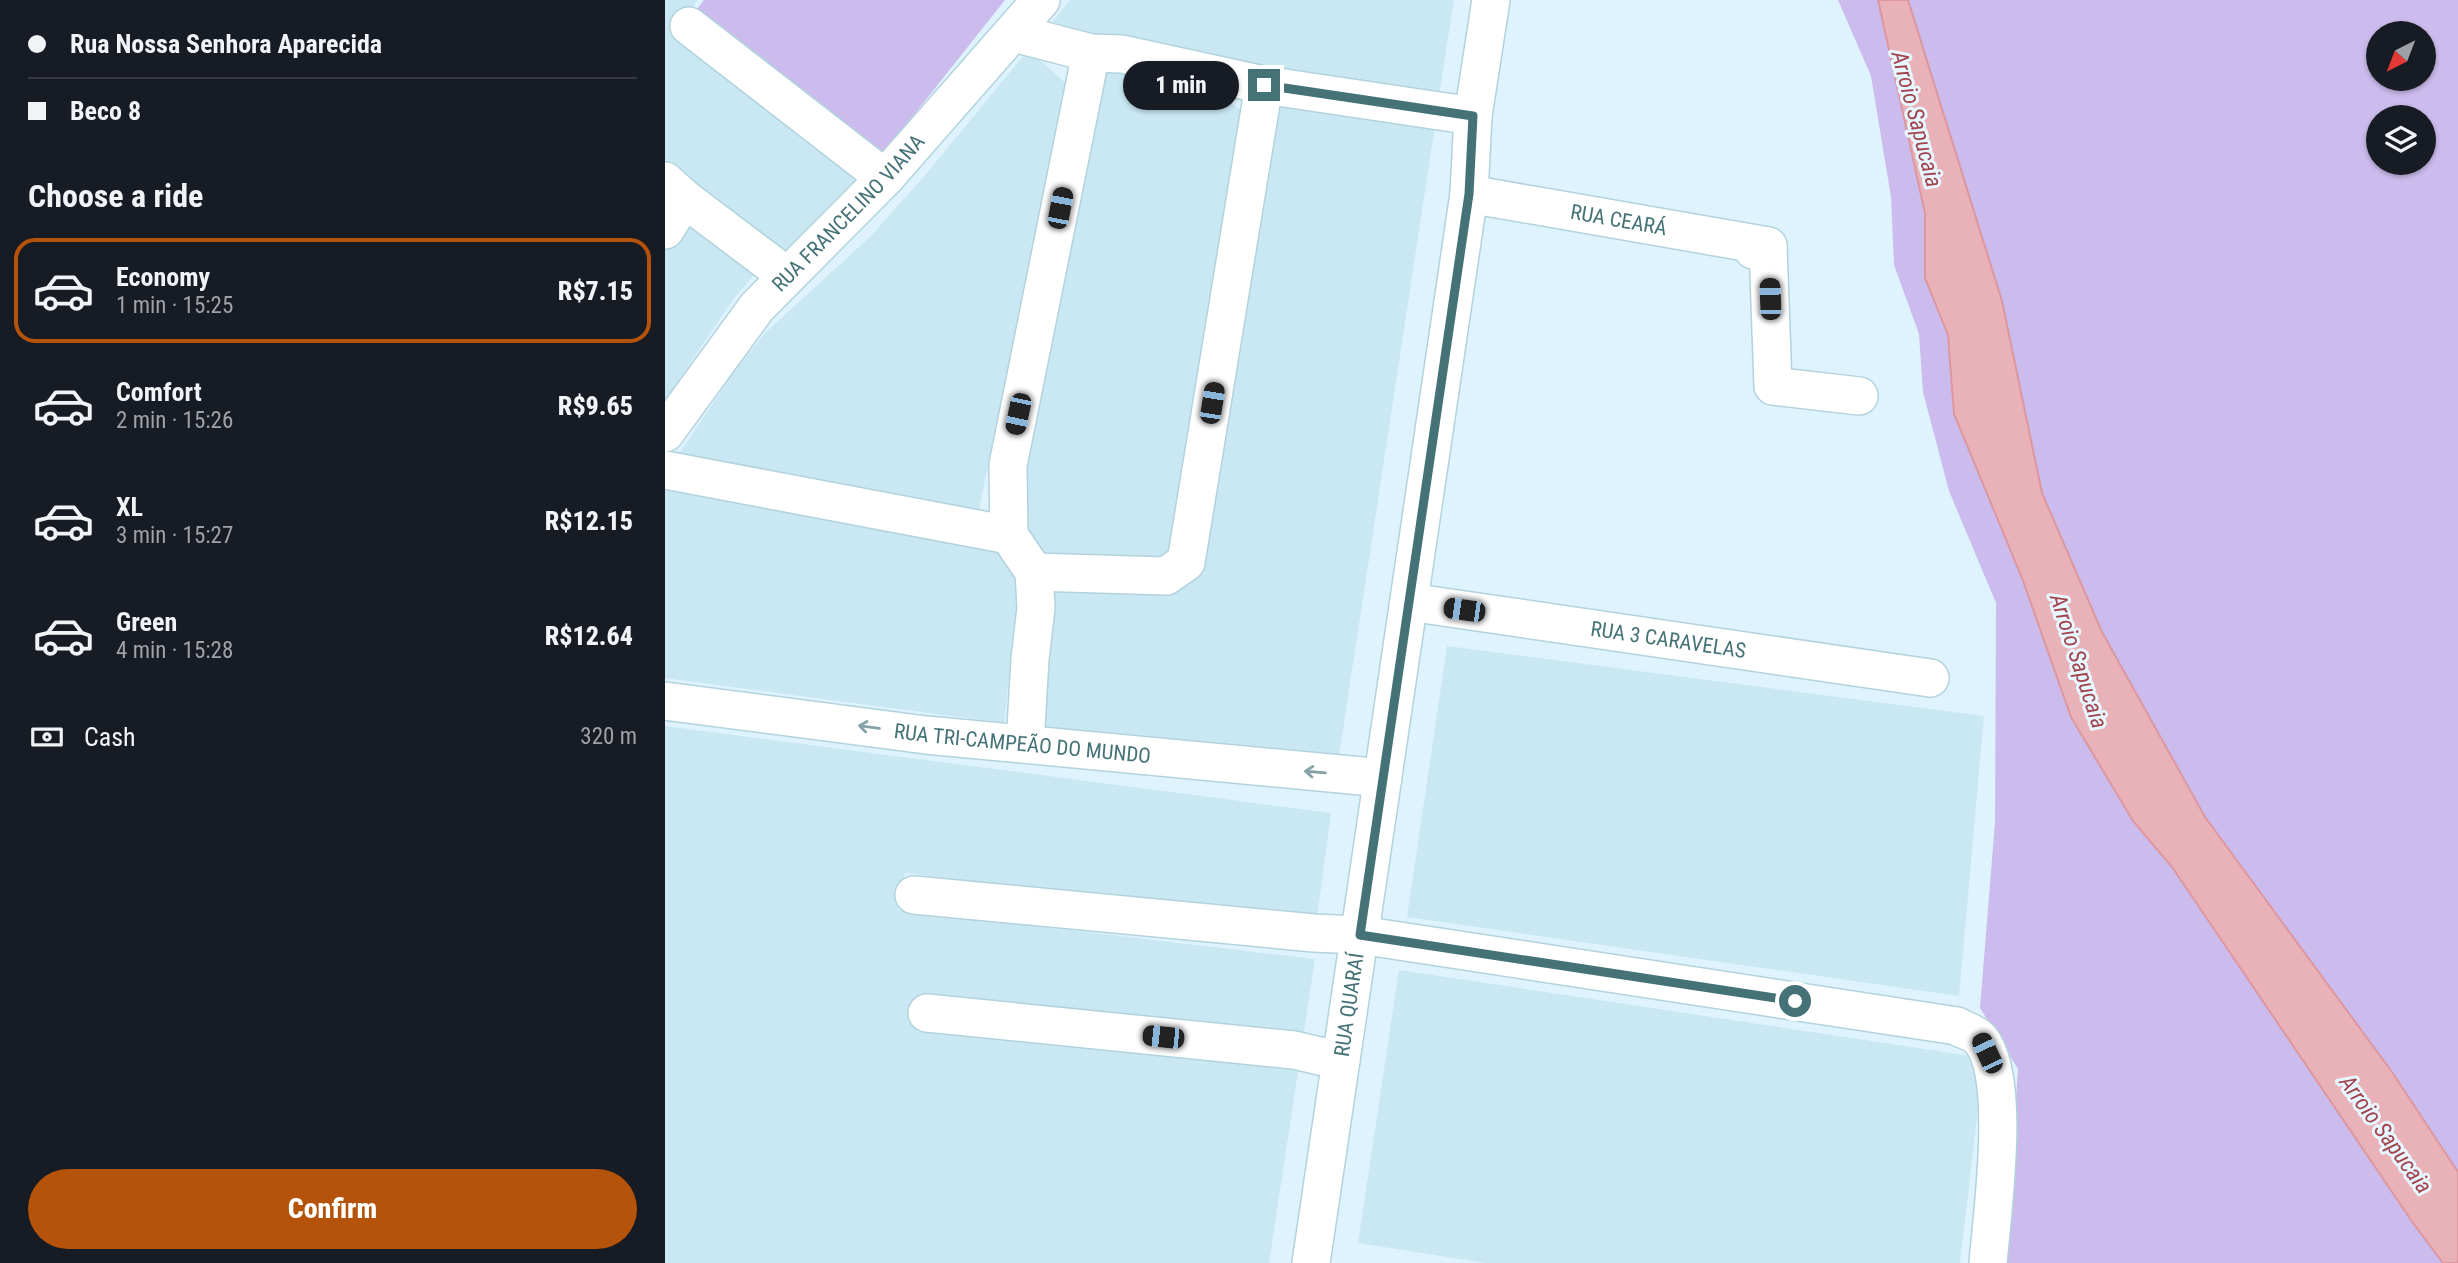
<!DOCTYPE html>
<meta charset="utf-8">
<style>
:root{--surface:#171b24;--page:#20242c;--text:#f1f3f6;--muted:#9ea1a6;--line:#363941;--accent:#b45309}
body{margin:0;font-family:"Roboto Condensed",sans-serif;background:var(--page);color:var(--text);height:100vh;display:flex;flex-direction:column;font-size:26px;white-space:nowrap}
*{box-sizing:border-box;margin:0}
p{font-size:23px;color:var(--muted)}
.icon{flex:none;width:38px;height:38px;fill:none;stroke:currentColor;stroke-width:2;stroke-linecap:round;stroke-linejoin:round}
.map{position:relative;flex:1;overflow:hidden}
.drawer{display:flex;flex-direction:column;background:var(--surface);width:665px}
.drawer>*{flex:none}
.guide{display:grid;align-content:center;height:154px;padding:0 28px;background:var(--surface)}
.needle{width:46px;rotate:222deg}
.tools{position:absolute;left:1701px;top:21px;display:grid;gap:14px}
.tools a{display:grid;place-items:center;width:70px;height:70px;border-radius:50%;background:var(--surface);box-shadow:0 2px 5px #0004;font-size:35px}
.end{position:absolute;width:32px;height:32px;margin:-16px;border:9px solid #447276;background:#fff;box-shadow:0 0 0 4px #fff}
.from{border-radius:50%}
.bubble{position:absolute;height:49px;border-radius:24px;background:var(--surface);box-shadow:0 2px 5px #0004;font-size:23px;font-weight:800;line-height:49px;text-align:center}
.car{position:absolute;width:21px;height:42px;margin:-21px -10px;border-radius:9px;box-shadow:0 0 5px 2px #0007;background:linear-gradient(#222 24%,#8ab4d8 0 40%,#222 0 76%,#8ab4d8 0 86%,#222 0)}
.guide b{display:flex;align-items:center;gap:24px;height:66px;font-size:26px}
.guide b+b{border-top:2px solid var(--line)}
.guide i{width:18px;height:18px;background:var(--text)}
ul{padding:0;list-style:none}
li{display:flex;align-items:center;gap:21px;height:105px;margin:0 14px 10px;padding:0 14px;border:4px solid transparent;border-radius:21px}
li div{flex:1}
li b{display:block;font-size:26px}
li em{font-style:normal;font-weight:800}
li.current{border-color:var(--accent)}
li>.icon{width:63px;height:63px;stroke-width:1.5}
h2{padding:0 28px;font-size:32px;line-height:84px}
.pay{display:flex;align-items:center;gap:18px;height:77px;padding:0 28px;font-size:26px}
.pay p{margin-inline-start:auto}
.primary-button{display:flex;gap:14px;margin-top:auto;padding:14px 28px}
.primary-button a{flex:1;height:80px;border-radius:42px;background:var(--accent);color:#fff;font-size:28px;font-weight:800;line-height:80px;text-align:center}
main{display:flex;flex:1;min-height:0}
.map>svg:first-child{display:block}
</style>
<main>
<section class="drawer">
<div class="guide">
<b><i class="from"></i>Rua Nossa Senhora Aparecida</b>
<b><i></i>Beco 8</b>
</div>
<h2>Choose a ride</h2>
<ul>
<li class="current"><svg class="icon" aria-label="car" viewBox="0 0 24 24"><path d="M5 17H2v-5l4-1 3-4h7l3 4 3 1v5h-3M9 17h6M6 11h13"/><circle cx="7" cy="17" r="2"/><circle cx="17" cy="17" r="2"/></svg><div><b>Economy</b><p>1 min · 15:25</p></div><em>R$7.15</em></li>
<li><svg class="icon" aria-label="car" viewBox="0 0 24 24"><path d="M5 17H2v-5l4-1 3-4h7l3 4 3 1v5h-3M9 17h6M6 11h13"/><circle cx="7" cy="17" r="2"/><circle cx="17" cy="17" r="2"/></svg><div><b>Comfort</b><p>2 min · 15:26</p></div><em>R$9.65</em></li>
<li><svg class="icon" aria-label="car" viewBox="0 0 24 24"><path d="M5 17H2v-5l4-1 3-4h7l3 4 3 1v5h-3M9 17h6M6 11h13"/><circle cx="7" cy="17" r="2"/><circle cx="17" cy="17" r="2"/></svg><div><b>XL</b><p>3 min · 15:27</p></div><em>R$12.15</em></li>
<li><svg class="icon" aria-label="car" viewBox="0 0 24 24"><path d="M5 17H2v-5l4-1 3-4h7l3 4 3 1v5h-3M9 17h6M6 11h13"/><circle cx="7" cy="17" r="2"/><circle cx="17" cy="17" r="2"/></svg><div><b>Green</b><p>4 min · 15:28</p></div><em>R$12.64</em></li>
</ul>
<div class="pay"><svg class="icon" aria-label="cash" viewBox="0 0 24 24"><path d="M3 7h18v10H3z"/><circle cx="12" cy="12" r="2"/></svg>Cash<p>320 m</p></div>
<div class="primary-button"><a>Confirm</a></div>
</section>
<div class="map">
<svg width="1793" height="1263" viewBox="0 0 1793 1263">
<rect width="100%" height="100%" fill="#def3fe"/>
<path fill="#c9e8f4" d="M0 0H33L14 23 199 179 119 256 0 161Z
M405 0H789L773 102 438 44 387 22Z
M363 50 402 84 311 524 8 463 70 370 101 332 205 237 262 173Z
M439 64 527 81 580 112 507 562H384L356 534V481Z
M617 95 771 119 674 756 373 727 387 579 505 592 524 585 542 532 606 108Z
M17 222 93 270 68 300 0 400V248Z
M0 476 334 545 354 582 339 723 0 678Z
M782 646 1319 716 1294 996 742 917Z
M0 726 666 813 651 925 240 873 233 910 650 959 604 1263H0Z
M734 970 1319 1058 1295 1263H820L693 1243Z"/>
<path fill="#ccbced" fill-rule="evenodd" d="M39 0H340L213 160 29 13Z
M1173 0H1213L1260 213V278L1283 335 1289 414 1357 578 1406 717 1468 821 1507 867 1748 1223 1778 1263H1340L1353 1069 1315 1008 1330 822 1331 603 1284 491 1258 392 1254 334 1229 265 1226 197 1206 76Z
M1243 0H1793V1172L1727 1072 1540 817 1437 632 1377 493 1337 301ZM1713 33H1759V79H1713ZM1713 117H1759V163H1713Z"/>
<path fill="#e9b1b8" stroke="#dc979f" stroke-width="2" d="M1213 0H1243L1337 301 1377 493 1437 632 1540 817 1727 1072 1793 1172V1263H1778L1748 1223 1507 867 1468 821 1406 717 1357 578 1289 414 1283 335 1260 278V213Z"/>
<g fill="none" stroke-linecap="round" stroke-linejoin="round">
<defs>
<g id="minor">
<path d="M24 26 220 178"/>
<path d="M349 33 426 53 343 465 344 535 369 572 371 608 365 659 360 744"/>
<path d="M426 53 457 54 599 85 808 116"/>
<path d="M0 181 20 199 122 276"/>
<path id="s1" d="M804 194 1103 246"/>
<path d="M0 230 20 199"/>
<path d="M1088 250 1103 246 1108 386 1194 396"/>
<path id="s2" d="M0 433 92 307 220 178 376 0"/>
<path d="M0 470 344 535"/>
<path d="M369 572 501 576 521 562 599 85"/>
<path id="s3" d="M744 602 1265 678"/>
<path id="s4" d="M0 701 261 735 718 778"/>
<path d="M249 895 649 933 695 935 1292 1026C1298 1030 1310 1033 1315 1039 1347 1075 1327 1214 1323 1263"/>
<path d="M262 1013 629 1050 676 1061"/>
<path id="s5" d="M646 1263 804 194 808 116 826 0"/>
</g>
</defs>
<use href="#minor" stroke="#b2d3dc" stroke-width="40"/>
<use href="#minor" stroke="#fff" stroke-width="37"/>
</g>
<defs><path id="oneway-shaft" d="M-6 0H5M1.5-3L5.5 0L1.5 3" fill="none" stroke-width="1.6" stroke-linecap="round" stroke-linejoin="round" transform="scale(1.75)"/></defs>
<g stroke="#85a3a6">
<use href="#oneway-shaft" transform="translate(204 727) rotate(-173)"/>
<use href="#oneway-shaft" transform="translate(650 772) rotate(-175)"/>
</g>
<g fill="none" stroke-linecap="round" stroke-linejoin="round">
<path stroke="#447276" stroke-width="9" d="M599 85 808 116 804 194 695 935 1130 1001"/>
</g>
<g text-anchor="middle" stroke-width="6" stroke-linejoin="round" paint-order="stroke">
<g font-size="21" fill="#447276" stroke="#e7f7ff">
<text dy="7" stroke="none"><textPath href="#s2" startOffset="287">RUA FRANCELINO VIANA</textPath></text>
<text dy="7" stroke="none"><textPath href="#s1" startOffset="152">RUA CEARÁ</textPath></text>
<text dy="7" stroke="none"><textPath href="#s3" startOffset="262">RUA 3 CARAVELAS</textPath></text>
<text dy="7" stroke="none"><textPath href="#s4" startOffset="360">RUA TRI-CAMPEÃO DO MUNDO</textPath></text>
<text dy="7" stroke="none"><textPath href="#s5" startOffset="261">RUA QUARAÍ</textPath></text>
</g>
<g font-size="23" font-style="italic" fill="#a2434d" stroke="#e7f7ff">
<text transform="translate(1252 119) rotate(75)" y="8">Arroio Sapucaia</text>
<text transform="translate(1414 661) rotate(72)" y="8">Arroio Sapucaia</text>
<text transform="translate(1721 1134) rotate(54)" y="8">Arroio Sapucaia</text>
</g>
</g>
</svg>
<div class="tools">
<a><svg class="needle" viewBox="-14 -14 28 28"><path d="M0-13l5 13h-10z" fill="#e53935"/><path d="M0 13l5-13h-10z" fill="#9ea1a6"/></svg></a>
<a><svg class="icon" aria-label="layers" viewBox="0 0 24 24"><path d="M12 4l9 5-9 5-9-5zM3 14l9 5 9-5"/></svg></a>
</div>
<i class="end from" style="left:1130px;top:1001px"></i>
<i class="end" style="left:599px;top:85px"></i>
<div class="bubble" style="left:458px;top:61px;width:116px">1 min</div>
<i class="car" style="left:395px;top:208px;rotate:11deg"></i>
<i class="car" style="left:1105px;top:299px;rotate:358deg"></i>
<i class="car" style="left:547px;top:403px;rotate:9deg"></i>
<i class="car" style="left:353px;top:414px;rotate:192deg"></i>
<i class="car" style="left:799px;top:610px;rotate:278deg"></i>
<i class="car" style="left:498px;top:1037px;rotate:276deg"></i>
<i class="car" style="left:1322px;top:1053px;rotate:335deg"></i>
</div>
</main>
